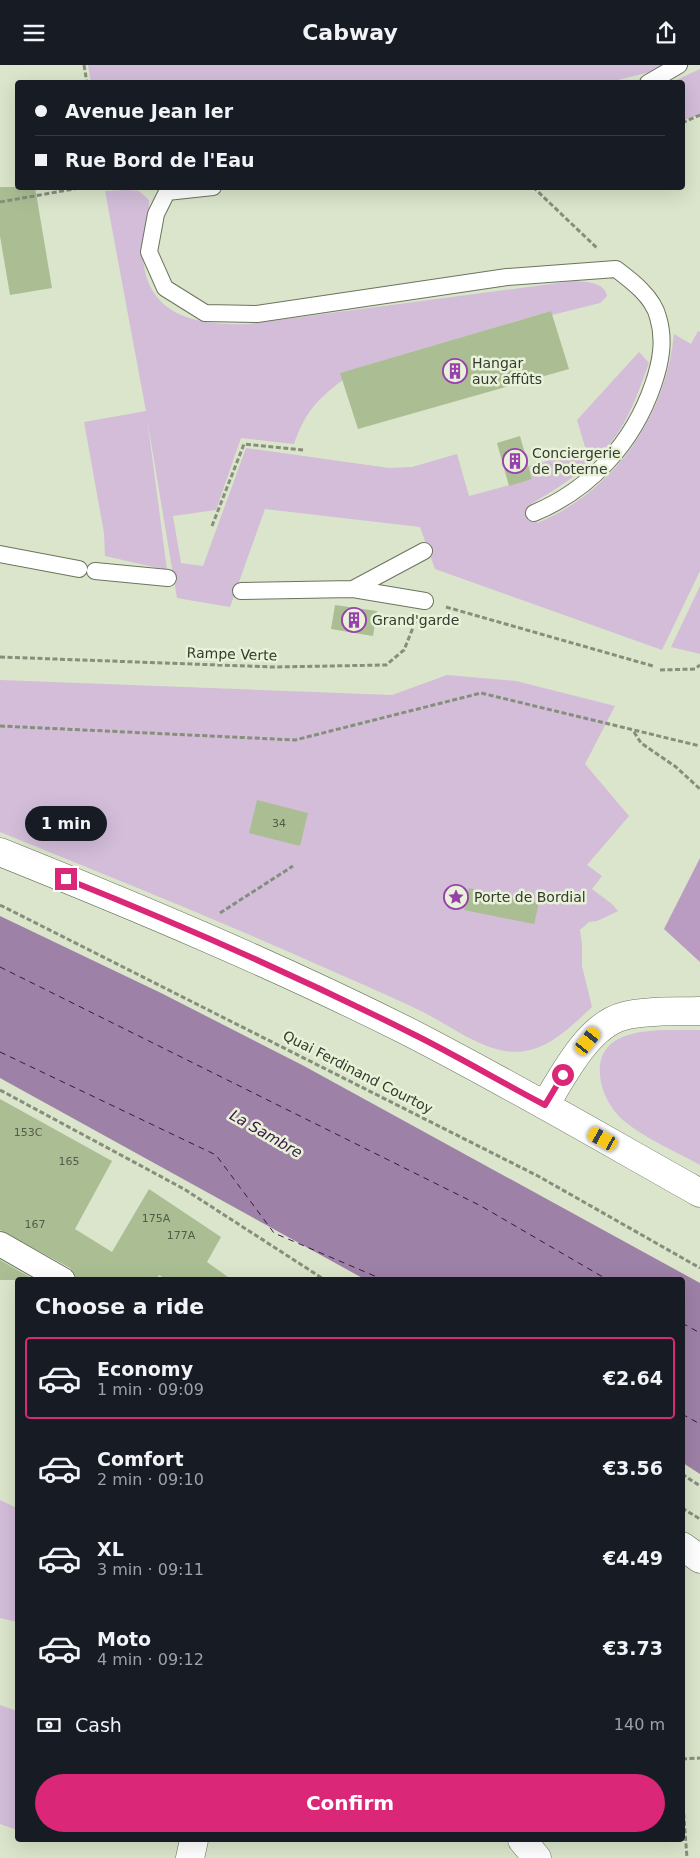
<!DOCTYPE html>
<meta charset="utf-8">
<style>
:root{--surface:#171b24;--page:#242831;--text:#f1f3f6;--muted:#9ea1a6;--line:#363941;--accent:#db2777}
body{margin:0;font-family:"DejaVu Sans",sans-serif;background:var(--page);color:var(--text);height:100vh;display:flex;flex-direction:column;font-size:19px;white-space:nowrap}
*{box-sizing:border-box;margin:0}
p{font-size:16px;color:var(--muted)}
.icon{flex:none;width:28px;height:28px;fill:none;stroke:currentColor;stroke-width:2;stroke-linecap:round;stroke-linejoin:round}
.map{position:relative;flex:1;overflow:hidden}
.side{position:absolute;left:15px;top:1212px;width:670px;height:565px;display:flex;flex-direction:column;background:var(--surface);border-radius:5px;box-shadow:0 5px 20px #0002}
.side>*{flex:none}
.guide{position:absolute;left:15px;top:15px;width:670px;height:110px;border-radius:5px;box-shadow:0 5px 20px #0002;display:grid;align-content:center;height:110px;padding:0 20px;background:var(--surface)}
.end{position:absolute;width:22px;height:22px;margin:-11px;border:6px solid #db2777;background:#fff;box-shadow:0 0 0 2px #fff}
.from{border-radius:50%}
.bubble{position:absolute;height:35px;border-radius:18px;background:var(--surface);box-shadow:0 5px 20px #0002;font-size:16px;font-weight:800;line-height:35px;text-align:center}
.car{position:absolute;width:15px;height:30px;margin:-15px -8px;border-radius:6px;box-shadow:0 0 4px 1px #0007;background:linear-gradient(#f5c518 24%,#345 0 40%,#f5c518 0 76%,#345 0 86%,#f5c518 0)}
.guide b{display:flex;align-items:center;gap:18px;height:48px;font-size:19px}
.guide b+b{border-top:1px solid var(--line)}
.guide i{width:12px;height:12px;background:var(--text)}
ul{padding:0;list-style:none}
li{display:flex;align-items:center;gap:15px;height:82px;margin:0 10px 8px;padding:0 10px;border:2px solid transparent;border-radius:5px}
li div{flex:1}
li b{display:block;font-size:19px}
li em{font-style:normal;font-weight:800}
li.current{border-color:var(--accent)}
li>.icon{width:45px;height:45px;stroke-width:1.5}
h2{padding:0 20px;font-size:22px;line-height:60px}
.pay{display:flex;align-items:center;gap:12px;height:55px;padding:0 20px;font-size:19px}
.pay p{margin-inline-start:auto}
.cta{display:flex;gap:10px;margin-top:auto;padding:10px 20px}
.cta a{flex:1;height:58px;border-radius:30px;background:var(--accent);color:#fff;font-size:20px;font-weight:800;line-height:58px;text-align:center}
header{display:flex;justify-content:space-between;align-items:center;height:65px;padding:0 20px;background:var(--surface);font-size:22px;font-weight:800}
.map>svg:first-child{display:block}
</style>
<header><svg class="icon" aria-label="menu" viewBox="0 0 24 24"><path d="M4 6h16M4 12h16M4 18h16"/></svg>Cabway<svg class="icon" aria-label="share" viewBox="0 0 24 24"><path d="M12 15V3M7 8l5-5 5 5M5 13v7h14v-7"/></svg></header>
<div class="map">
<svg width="700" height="1793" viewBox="0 0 700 1793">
<rect width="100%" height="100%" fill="#dae5cb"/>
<path fill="#d3bdd9" d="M88 0H665L658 5 606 18H91Z
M700 4V50L683 55 682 18 672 17Z
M128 125 139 126 149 135C150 148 143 163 143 177 139 248 190 261 249 259L573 216C585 217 604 216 607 231L600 238 552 250 551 246 341 308 343 315C318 333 304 349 294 379L241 373 216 445 173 451 181 498 203 501 246 383 389 403 412 402 457 389 469 431 532 414 529 401 586 385 577 355 639 287 649 298C640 322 631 350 615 372 594 400 562 421 531 439L537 458C614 427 666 351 674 269L691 279 698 266 700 267V506L662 585 435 504 420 462 265 444 230 542 177 533 147 353 167 505 105 491 104 468 84 357 146 346 105 126Z
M700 521V589L671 582Z
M447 610 516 616 615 641 585 699 629 751 587 800 602 811 592 824 612 839 618 846 597 856 589 857 580 865 582 879V901L592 942C567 965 542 992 505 986 476 981 449 960 423 947 399 935 373 924 348 913 233 861 116 814 0 767V615L392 630Z
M700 965V1100C675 1086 646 1074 624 1056 611 1045 601 1027 600 1010 596 957 666 966 700 965Z
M0 1435 17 1443V1557L0 1553Z
M0 1640 17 1646V1765L0 1759Z"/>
<path fill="#ba9cc2" d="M700 793V897L664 864Z"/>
<path fill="#9e81a6" d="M0 851 161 928 304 1001 700 1218V1409L683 1398 682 1215H366L0 1013Z"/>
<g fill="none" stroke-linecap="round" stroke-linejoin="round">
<path stroke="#3c1646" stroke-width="1" stroke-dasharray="6 5" stroke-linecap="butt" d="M0 902 481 1141 608 1215
M0 987 216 1090 274 1168 384 1215
M682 1258 700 1268
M682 1349 700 1359"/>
</g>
<path fill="#abbe93" d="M0 122H35L52 223 10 230 0 171Z
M551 246 569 304 358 364 340 308Z
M520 371 532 414 509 421 497 378Z
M335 540 377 546 373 571 331 564Z
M257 735 308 748 300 781 249 768Z
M469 823 539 838 534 859 464 845Z
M0 1034 112 1096 75 1164 112 1187 149 1124 221 1172 207 1197 232 1215H168L159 1210 156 1215H77L75 1209 70 1203 0 1165Z
M0 1195 35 1215H0Z"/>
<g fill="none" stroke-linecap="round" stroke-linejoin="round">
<defs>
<path id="service" d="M648 18 679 0
M213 122 167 127 156 149 149 187 165 223 205 248 257 249 507 212 616 204C632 216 653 232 658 252 665 275 661 297 653 320 633 378 591 424 534 448
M0 489 79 504
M95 506 168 513
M353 524 424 486
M241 526 353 524 425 536"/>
<path id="pedestrian" d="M0 1179 63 1215"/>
<path id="minor" d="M682 1481 700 1494
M522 1775 537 1793
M190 1793 194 1775"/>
<path id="secondary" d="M0 787C137 842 273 899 405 965 505 1016 602 1073 700 1128
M545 1040C563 1011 588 960 624 951 647 945 676 947 700 946"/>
</defs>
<use href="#service" stroke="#6b755e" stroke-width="18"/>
<use href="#pedestrian" stroke="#6b755e" stroke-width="26"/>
<use href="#minor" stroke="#6b755e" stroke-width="29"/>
<use href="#secondary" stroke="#6b755e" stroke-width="29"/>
<path stroke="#868e7c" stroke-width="3" stroke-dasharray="5 2.5" stroke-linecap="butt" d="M84 0 87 18
M682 58 700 50
M533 122 597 183
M0 137 85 122
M212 461 244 379 303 385
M446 542 653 601
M0 592 273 602 386 600 404 585 416 555
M660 605 695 604 700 600
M0 661 295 675 481 628 700 681
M634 667 641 678 676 702 700 724
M0 840 538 1111 700 1203
M220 848 293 801
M0 1025 184 1124 325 1215
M682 1409 700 1421
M682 1443 700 1454
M682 1694 700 1693
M682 1726 687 1793"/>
<use href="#service" stroke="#fff" stroke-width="16"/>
<use href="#pedestrian" stroke="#fff" stroke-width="24"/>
<use href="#minor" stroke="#fff" stroke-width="28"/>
<use href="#secondary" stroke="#fff" stroke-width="28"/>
</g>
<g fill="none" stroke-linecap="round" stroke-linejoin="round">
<path stroke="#db2777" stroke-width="6" d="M66 814C184 861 301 913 415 970 459 992 501 1017 545 1040L563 1010"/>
</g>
<defs>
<symbol id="building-ring" viewBox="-11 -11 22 22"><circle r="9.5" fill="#e7f2d8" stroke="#9841ad" stroke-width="1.5"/><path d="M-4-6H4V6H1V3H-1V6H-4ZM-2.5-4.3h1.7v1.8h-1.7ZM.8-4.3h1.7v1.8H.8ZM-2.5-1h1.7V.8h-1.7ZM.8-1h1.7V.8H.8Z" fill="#9841ad"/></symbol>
<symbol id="sight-ring" viewBox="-11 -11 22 22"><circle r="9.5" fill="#e7f2d8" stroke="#9841ad" stroke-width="1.5"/><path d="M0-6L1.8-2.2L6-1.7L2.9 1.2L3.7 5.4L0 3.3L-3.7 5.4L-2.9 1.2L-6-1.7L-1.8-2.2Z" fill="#9841ad"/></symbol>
</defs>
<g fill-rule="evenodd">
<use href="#building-ring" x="441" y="292" width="28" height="28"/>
<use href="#building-ring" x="501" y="382" width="28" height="28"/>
<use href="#building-ring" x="340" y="541" width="28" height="28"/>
<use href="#sight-ring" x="442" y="818" width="28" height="28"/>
</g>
<g text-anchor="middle" stroke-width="5" stroke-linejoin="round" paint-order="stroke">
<g font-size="11" fill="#535b49">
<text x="279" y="762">34</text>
<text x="28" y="1071">153C</text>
<text x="69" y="1100">165</text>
<text x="156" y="1157">175A</text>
<text x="35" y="1163">167</text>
<text x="181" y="1174">177A</text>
</g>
<g font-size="14" fill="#363a30" stroke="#e7f2d8" text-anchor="start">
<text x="472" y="303">Hangar<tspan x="472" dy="16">aux affûts</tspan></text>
<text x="532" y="393">Conciergerie<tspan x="532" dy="16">de Poterne</tspan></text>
<text x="372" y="560">Grand'garde</text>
<text x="474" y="837">Porte de Bordial</text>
</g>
<g font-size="14" fill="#363a30" stroke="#e7f2d8">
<text transform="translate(232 589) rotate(2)" y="5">Rampe Verte</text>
<text transform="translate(358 1007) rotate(27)" y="5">Quai Ferdinand Courtoy</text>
</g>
<g font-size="15" font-style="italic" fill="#3c1646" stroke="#e7f2d8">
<text transform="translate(266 1069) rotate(30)" y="5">La Sambre</text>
</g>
</g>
</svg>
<i class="end from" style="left:563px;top:1010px"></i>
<i class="end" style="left:66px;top:814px"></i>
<div class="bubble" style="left:25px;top:741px;width:82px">1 min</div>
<i class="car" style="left:588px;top:976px;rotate:39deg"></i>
<i class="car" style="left:603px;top:1074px;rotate:299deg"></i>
<div class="guide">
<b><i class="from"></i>Avenue Jean Ier</b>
<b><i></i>Rue Bord de l'Eau</b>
</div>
<section class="side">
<h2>Choose a ride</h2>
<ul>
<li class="current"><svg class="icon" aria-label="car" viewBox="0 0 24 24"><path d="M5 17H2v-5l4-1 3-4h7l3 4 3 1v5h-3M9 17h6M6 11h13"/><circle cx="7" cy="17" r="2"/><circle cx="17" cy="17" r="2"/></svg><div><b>Economy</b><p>1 min · 09:09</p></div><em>€2.64</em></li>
<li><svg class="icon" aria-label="car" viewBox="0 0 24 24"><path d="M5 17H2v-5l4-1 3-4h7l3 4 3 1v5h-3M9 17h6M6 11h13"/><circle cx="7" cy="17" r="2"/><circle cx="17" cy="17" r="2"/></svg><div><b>Comfort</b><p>2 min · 09:10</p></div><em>€3.56</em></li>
<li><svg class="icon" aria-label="car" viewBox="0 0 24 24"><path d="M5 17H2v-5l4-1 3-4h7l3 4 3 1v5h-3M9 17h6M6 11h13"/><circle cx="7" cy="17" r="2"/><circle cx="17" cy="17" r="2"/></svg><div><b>XL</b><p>3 min · 09:11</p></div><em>€4.49</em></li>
<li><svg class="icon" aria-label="car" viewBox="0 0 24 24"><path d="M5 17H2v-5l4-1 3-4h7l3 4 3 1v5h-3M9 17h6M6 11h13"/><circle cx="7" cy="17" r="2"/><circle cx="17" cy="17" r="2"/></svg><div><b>Moto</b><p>4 min · 09:12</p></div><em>€3.73</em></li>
</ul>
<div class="pay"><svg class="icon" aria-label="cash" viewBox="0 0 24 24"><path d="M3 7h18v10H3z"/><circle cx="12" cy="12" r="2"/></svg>Cash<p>140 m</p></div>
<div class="cta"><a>Confirm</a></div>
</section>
</div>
